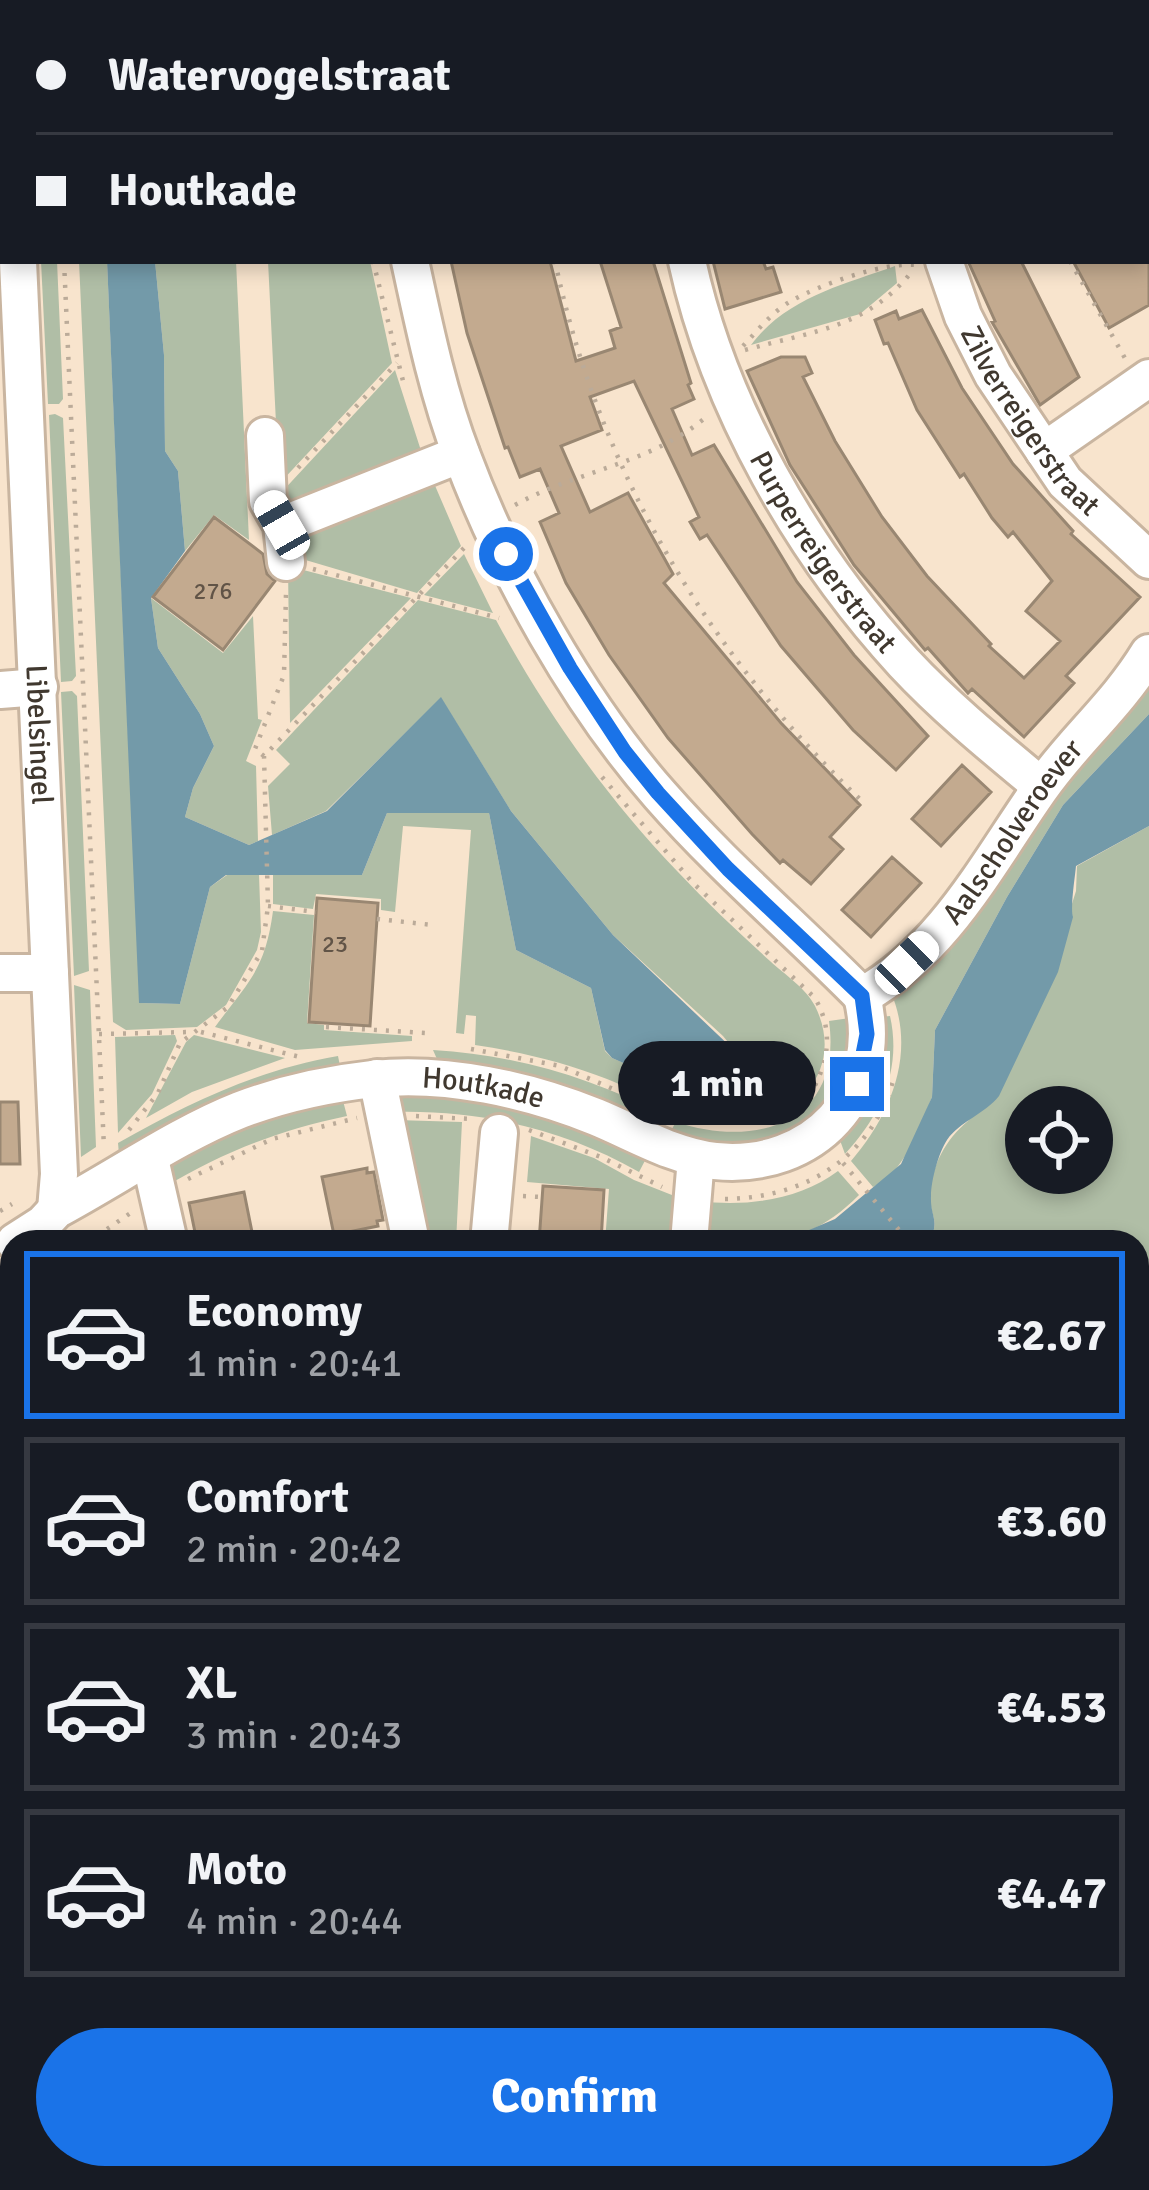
<!DOCTYPE html>
<meta charset="utf-8">
<style>
:root{--surface:#171b24;--page:#242831;--text:#f1f3f6;--muted:#9ea1a6;--line:#363941;--accent:#1a73e8}
body{margin:0;font-family:Signika,sans-serif;background:var(--page);color:var(--text);height:100vh;display:flex;flex-direction:column;font-size:45px;white-space:nowrap}
*{box-sizing:border-box;margin:0}
p{font-size:39px;color:var(--muted)}
.icon{flex:none;width:66px;height:66px;fill:none;stroke:currentColor;stroke-width:2;stroke-linecap:round;stroke-linejoin:round}
.map{position:relative;flex:1;overflow:hidden}
.sheet{position:absolute;left:0px;top:1230px;width:1149px;height:960px;display:flex;flex-direction:column;background:var(--surface);border-radius:36px 36px 0 0;box-shadow:0 6px 18px #0003}
.sheet>*{flex:none}
.guide{position:absolute;left:0px;top:0px;width:1149px;height:264px;box-shadow:0 6px 18px #0003;display:grid;align-content:center;height:264px;padding:0 36px;background:var(--surface)}
.controls{position:absolute;left:1005px;top:1086px;display:grid;gap:24px}
.controls a{display:grid;place-items:center;width:108px;height:108px;border-radius:50%;background:var(--surface);box-shadow:0 6px 18px #0003;font-size:60px}
.end{position:absolute;width:54px;height:54px;margin:-27px;border:15px solid #1a73e8;background:#fff;box-shadow:0 0 0 6px #fff}
.from{border-radius:50%}
.bubble{position:absolute;height:84px;border-radius:42px;background:var(--surface);box-shadow:0 6px 18px #0003;font-size:39px;font-weight:700;line-height:84px;text-align:center}
.car{position:absolute;width:36px;height:72px;margin:-36px -18px;border-radius:15px;box-shadow:0 0 9px 3px #0007;background:linear-gradient(#fff 24%,#345 0 40%,#fff 0 76%,#345 0 86%,#fff 0)}
.guide b{display:flex;align-items:center;gap:42px;height:114px;font-size:45px}
.guide b+b{border-top:3px solid var(--line)}
.guide i{width:30px;height:30px;background:var(--text)}
ul{padding:21px 0 0;list-style:none}
li{display:flex;align-items:center;gap:36px;height:168px;margin:0 24px 18px;padding:0 12px;border:6px solid var(--line);border-radius:0px}
li div{flex:1}
li b{display:block;font-size:45px}
li em{font-style:normal;font-weight:700}
li.on{border-color:var(--accent)}
li>.icon{width:108px;height:108px;stroke-width:1.5}
.action{display:flex;gap:24px;margin-top:auto;padding:24px 36px}
.action a{flex:1;height:138px;border-radius:72px;background:var(--accent);color:#fff;font-size:48px;font-weight:700;line-height:138px;text-align:center}
.map>svg:first-child{display:block}
</style>
<div class="map">
<svg width="1149" height="2190" viewBox="0 0 1149 2190">
<rect width="100%" height="100%" fill="#f8e4cd"/>
<path fill="#b0bea6" fill-rule="evenodd" d="M41 261H57L63 399 59 404H48Z
M79 261H107L140 1003 180 1004 210 887 227 875 259 874 261 932 257 950 226 1005 197 1027 126 1030 113 1022Z
M155 261H236L249 540 214 515 185 551 178 471 165 451 164 355Z
M268 261H370L392 363 279 484Z
M895 266 897 283 860 314 751 345C786 298 842 285 895 266Z
M395 370 424 460 295 507 279 495Z
M55 414 63 418 76 676 72 681 61 682 49 415Z
M430 474 461 546 417 593 292 556 290 532Z
M464 554 493 613 424 595Z
M288 566 411 598 290 723Z
M151 598 223 653 253 616 258 719 262 720 246 761 256 766 258 841 249 845 185 817 193 788 214 746 200 714 158 648Z
M418 600 496 620C545 711 606 797 678 872 707 903 738 932 770 961 784 974 806 988 815 1006 848 1072 791 1128 726 1125 683 1123 646 1094 607 1079 564 1062 521 1052 475 1045L476 1016 466 1015 464 1034 456 1033 471 830 403 826 395 912 381 910V899L316 894 313 909 273 904V874L362 875 387 813H489L516 950 591 988 605 1051 612 1058 696 1094 739 1069 737 1053 723 1036 613 935 511 811 441 698 326 811 272 835 268 786 290 764 276 750Z
M1149 667V714L1063 805 1007 897 935 1030 932 1097 913 1145 891 1176 873 1187 851 1161C892 1113 917 1051 890 990Z
M72 691 77 696 89 971 74 976 61 692Z
M1149 826V2190H506L511 2178H1137V1242H930C940 1218 930 1217 930 1196 931 1166 946 1139 968 1121L1070 910 1076 891 1077 866ZM1026 1107H1092V1173H1026Z
M273 911 314 915 307 1023 324 1025V1030L412 1036V1041L295 1050 215 1027C248 982 265 971 273 911Z
M74 985 90 990 96 1147 81 1157Z
M890 1016C902 1069 881 1115 845 1154L837 1132 870 1018Z
M850 1018 853 1037 842 1091 770 1150 666 1139 676 1122C757 1149 843 1122 829 1021Z
M175 1035 177 1041 152 1094 118 1133 115 1037Z
M194 1035 285 1058 192 1092 146 1118 186 1042Z
M433 1050C518 1055 593 1078 668 1117L658 1135 440 1066Z
M338 1056 342 1076 120 1166 118 1143C189 1103 257 1070 338 1056Z
M407 1090 485 1096 649 1153 639 1172C564 1129 481 1110 395 1112L399 1098Z
M342 1097 347 1116C280 1130 223 1152 165 1187L170 1160 233 1128Z
M396 1120 462 1122 456 1242H419Z
M531 1136 594 1158 634 1180 682 1199 679 1242H605L609 1189 527 1182Z
M838 1171 859 1195C805 1249 766 1242 696 1242L699 1201C746 1207 800 1200 838 1171Z"/>
<path fill="#739aa9" d="M107 261H155L164 355 165 451 178 471 185 551 151 598 158 648 200 714 214 746 193 788 185 817 249 845 327 811 441 697 511 811 613 935 737 1053C744 1130 644 1071 612 1058L605 1050 591 988 516 950 489 813H387L362 875H226L210 887 180 1004 139 1003Z
M1149 714V826L1076 866C1075 877 1070 909 1073 917L1058 972 999 1096C985 1114 960 1121 947 1140 939 1152 931 1180 931 1196 930 1217 940 1218 930 1242H781L835 1219 901 1164 932 1097 935 1030 1007 897 1063 805Z
M1149 1656V1972L1137 1997V1679Z
M891 2178H1052L1041 2190H885Z"/>
<path fill="#c3aa8f" stroke="#998772" stroke-width="3" d="M451 261H550L576 361 615 348 610 331 621 327 600 261H653L691 383 688 385 694 399 672 409 692 455 714 445 797 582 854 655 928 736 896 770 853 730 781 646 707 535 700 539 690 522 699 517 634 381 590 397 602 430 561 446 590 512 628 493 673 574 664 583 781 723 860 805 830 837 843 849 811 884 783 860 780 863 752 834 668 738 609 655 566 583 540 522 559 513 540 469 520 477 508 447 505 448 467 333Z
M713 261H763L766 269 773 267 781 292 725 309Z
M968 261H1021L1079 377 1040 405 992 322 995 321Z
M1073 261H1149V305L1109 328Z
M922 310 962 388 1013 464 1073 531 1071 534 1140 597 1066 676 1074 683 1024 737 972 689 968 693 928 648 925 650 854 565 790 465 747 371 781 357H805L812 373 803 377 835 441 882 517 927 576 991 644 989 646 1024 678 1060 641 1026 611 1052 581 1013 532 1008 537 992 518 964 474 960 477 917 410 888 343 884 344 875 320 896 311 899 319Z
M214 517 263 554 267 574 275 581 223 650 153 597Z
M962 765 991 792 941 846 912 819Z
M892 857 921 883 871 937 842 910Z
M317 898 378 903 370 1026 309 1022Z
M0 1102H18L20 1164H0Z
M367 1168V1173L374 1172 383 1220 377 1221 378 1226 334 1235 322 1177Z
M543 1186 604 1190 601 1242H539Z
M244 1192 254 1242H197L189 1203Z"/>
<g fill="none" stroke-linecap="round" stroke-linejoin="round">
<defs>
<g id="minor">
<path d="M7 0V3"/>
<path d="M241 0 242 3"/>
<path d="M657 0 658 3"/>
<path d="M903 0V3"/>
<path d="M271 3 279 0"/>
<path d="M401 3 409 0"/>
<path d="M0 90 3 89"/>
<path d="M0 139 3 138"/>
<path id="s1" d="M18 261 59 1174 56 1210"/>
<path d="M410 261C424 326 438 394 462 456 505 571 579 703 660 795 723 867 795 928 862 996"/>
<path id="s2" d="M687 261C719 407 803 553 904 663 946 708 994 747 1041 786"/>
<path id="s3" d="M944 261 963 316 993 375 1065 482 1149 560"/>
<path d="M265 436 268 501 282 525 286 562"/>
<path d="M1044 451 1149 378"/>
<path d="M282 525 461 454"/>
<path d="M0 690 39 687"/>
<path d="M0 973H50"/>
<path id="s4" d="M862 996C944 950 988 863 1040 789 1074 740 1116 707 1149 653"/>
<path d="M377 1078 411 1242"/>
<path d="M150 1159 169 1242"/>
<path id="s5" d="M15 1242 43 1224 56 1210C114 1179 179 1134 240 1110 282 1094 328 1084 373 1079 446 1071 529 1090 596 1117 635 1133 672 1156 715 1161 813 1171 887 1094 862 996"/>
<path d="M489 1242 499 1133"/>
<path d="M689 1242 696 1158"/>
<path d="M0 1531 12 1528"/>
<path d="M194 2190 195 2178"/>
<path d="M429 2190V2178"/>
</g>
</defs>
<use href="#minor" stroke="#c9b5a0" stroke-width="42"/>
<path stroke="#bbab99" stroke-width="4.5" stroke-dasharray="3 9" stroke-linecap="butt" d="M53 0V3
M351 0V3
M1022 0 1023 3
M531 3V0
M1146 111H1149
M64 261 104 1148
M373 261 405 389
M555 261C599 471 709 656 864 803
M1070 261 1126 360
M743 346C758 330 772 312 791 301 822 284 883 262 917 265
M745 350C813 331 868 328 914 269
M298 468 397 363
M515 505C578 470 648 465 705 418
M313 569 499 618
M264 756 255 749 284 675 286 593
M602 777 693 883 815 998C835 1033 828 1065 808 1098
M268 906 316 912
M377 919 433 925
M326 1027 426 1033
M201 1032 300 1057
M99 1034 189 1032
M471 1049 560 1066 664 1111
M416 1116 471 1119
M129 1130 158 1093 180 1043 228 1007 262 951 268 906 264 756 465 547
M529 1130 601 1157 662 1187
M843 1163 909 1242
M188 1179 272 1139 357 1118
M523 1196 541 1197
M725 1199C804 1198 870 1159 893 1081
M0 1211 12 1204
M107 1229 132 1212
M1137 1462 1149 1469
M0 1917 12 1914
M137 2178 138 2190
M313 2190 314 2178
M1146 2190 1144 2096 1149 2073"/>
<use href="#minor" stroke="#fff" stroke-width="36"/>
</g>
<g fill="none" stroke-linecap="round" stroke-linejoin="round">
<path stroke="#1a73e8" stroke-width="15" d="M506 554 570 668 625 752 658 793 728 869 862 996 867 1034 857 1084"/>
</g>
<g text-anchor="middle" stroke-width="12" stroke-linejoin="round" paint-order="stroke">
<g font-size="24" fill="#615447">
<text x="213" y="599">276</text>
<text x="335" y="952">23</text>
</g>
<g font-size="30" fill="#40382f" stroke="#fff2e5">
<text dy="10" stroke="none"><textPath href="#s3" startOffset="183">Zilverreigerstraat</textPath></text>
<text dy="10" stroke="none"><textPath href="#s2" startOffset="324">Purperreigerstraat</textPath></text>
<text dy="10" stroke="none"><textPath href="#s1" startOffset="474">Libelsingel</textPath></text>
<text dy="10" stroke="none"><textPath href="#s4" startOffset="225">Aalscholveroever</textPath></text>
<text dy="10" stroke="none"><textPath href="#s5" startOffset="510">Houtkade</textPath></text>
</g>
</g>
</svg>
<div class="controls">
<a><svg class="icon" aria-label="locate" viewBox="0 0 24 24"><circle cx="12" cy="12" r="6"/><path d="M12 2v4M12 18v4M2 12h4M18 12h4"/></svg></a>
</div>
<i class="end from" style="left:506px;top:554px"></i>
<i class="end" style="left:857px;top:1084px"></i>
<div class="bubble" style="left:618px;top:1041px;width:198px">1 min</div>
<i class="car" style="left:282px;top:525px;rotate:330deg"></i>
<i class="car" style="left:907px;top:963px;rotate:46deg"></i>
<div class="guide">
<b><i class="from"></i>Watervogelstraat</b>
<b><i></i>Houtkade</b>
</div>
<section class="sheet">
<ul>
<li class="on"><svg class="icon" aria-label="car" viewBox="0 0 24 24"><path d="M5 17H2v-5l4-1 3-4h7l3 4 3 1v5h-3M9 17h6M6 11h13"/><circle cx="7" cy="17" r="2"/><circle cx="17" cy="17" r="2"/></svg><div><b>Economy</b><p>1 min · 20:41</p></div><em>€2.67</em></li>
<li><svg class="icon" aria-label="car" viewBox="0 0 24 24"><path d="M5 17H2v-5l4-1 3-4h7l3 4 3 1v5h-3M9 17h6M6 11h13"/><circle cx="7" cy="17" r="2"/><circle cx="17" cy="17" r="2"/></svg><div><b>Comfort</b><p>2 min · 20:42</p></div><em>€3.60</em></li>
<li><svg class="icon" aria-label="car" viewBox="0 0 24 24"><path d="M5 17H2v-5l4-1 3-4h7l3 4 3 1v5h-3M9 17h6M6 11h13"/><circle cx="7" cy="17" r="2"/><circle cx="17" cy="17" r="2"/></svg><div><b>XL</b><p>3 min · 20:43</p></div><em>€4.53</em></li>
<li><svg class="icon" aria-label="car" viewBox="0 0 24 24"><path d="M5 17H2v-5l4-1 3-4h7l3 4 3 1v5h-3M9 17h6M6 11h13"/><circle cx="7" cy="17" r="2"/><circle cx="17" cy="17" r="2"/></svg><div><b>Moto</b><p>4 min · 20:44</p></div><em>€4.47</em></li>
</ul>
<div class="action"><a>Confirm</a></div>
</section>
</div>
